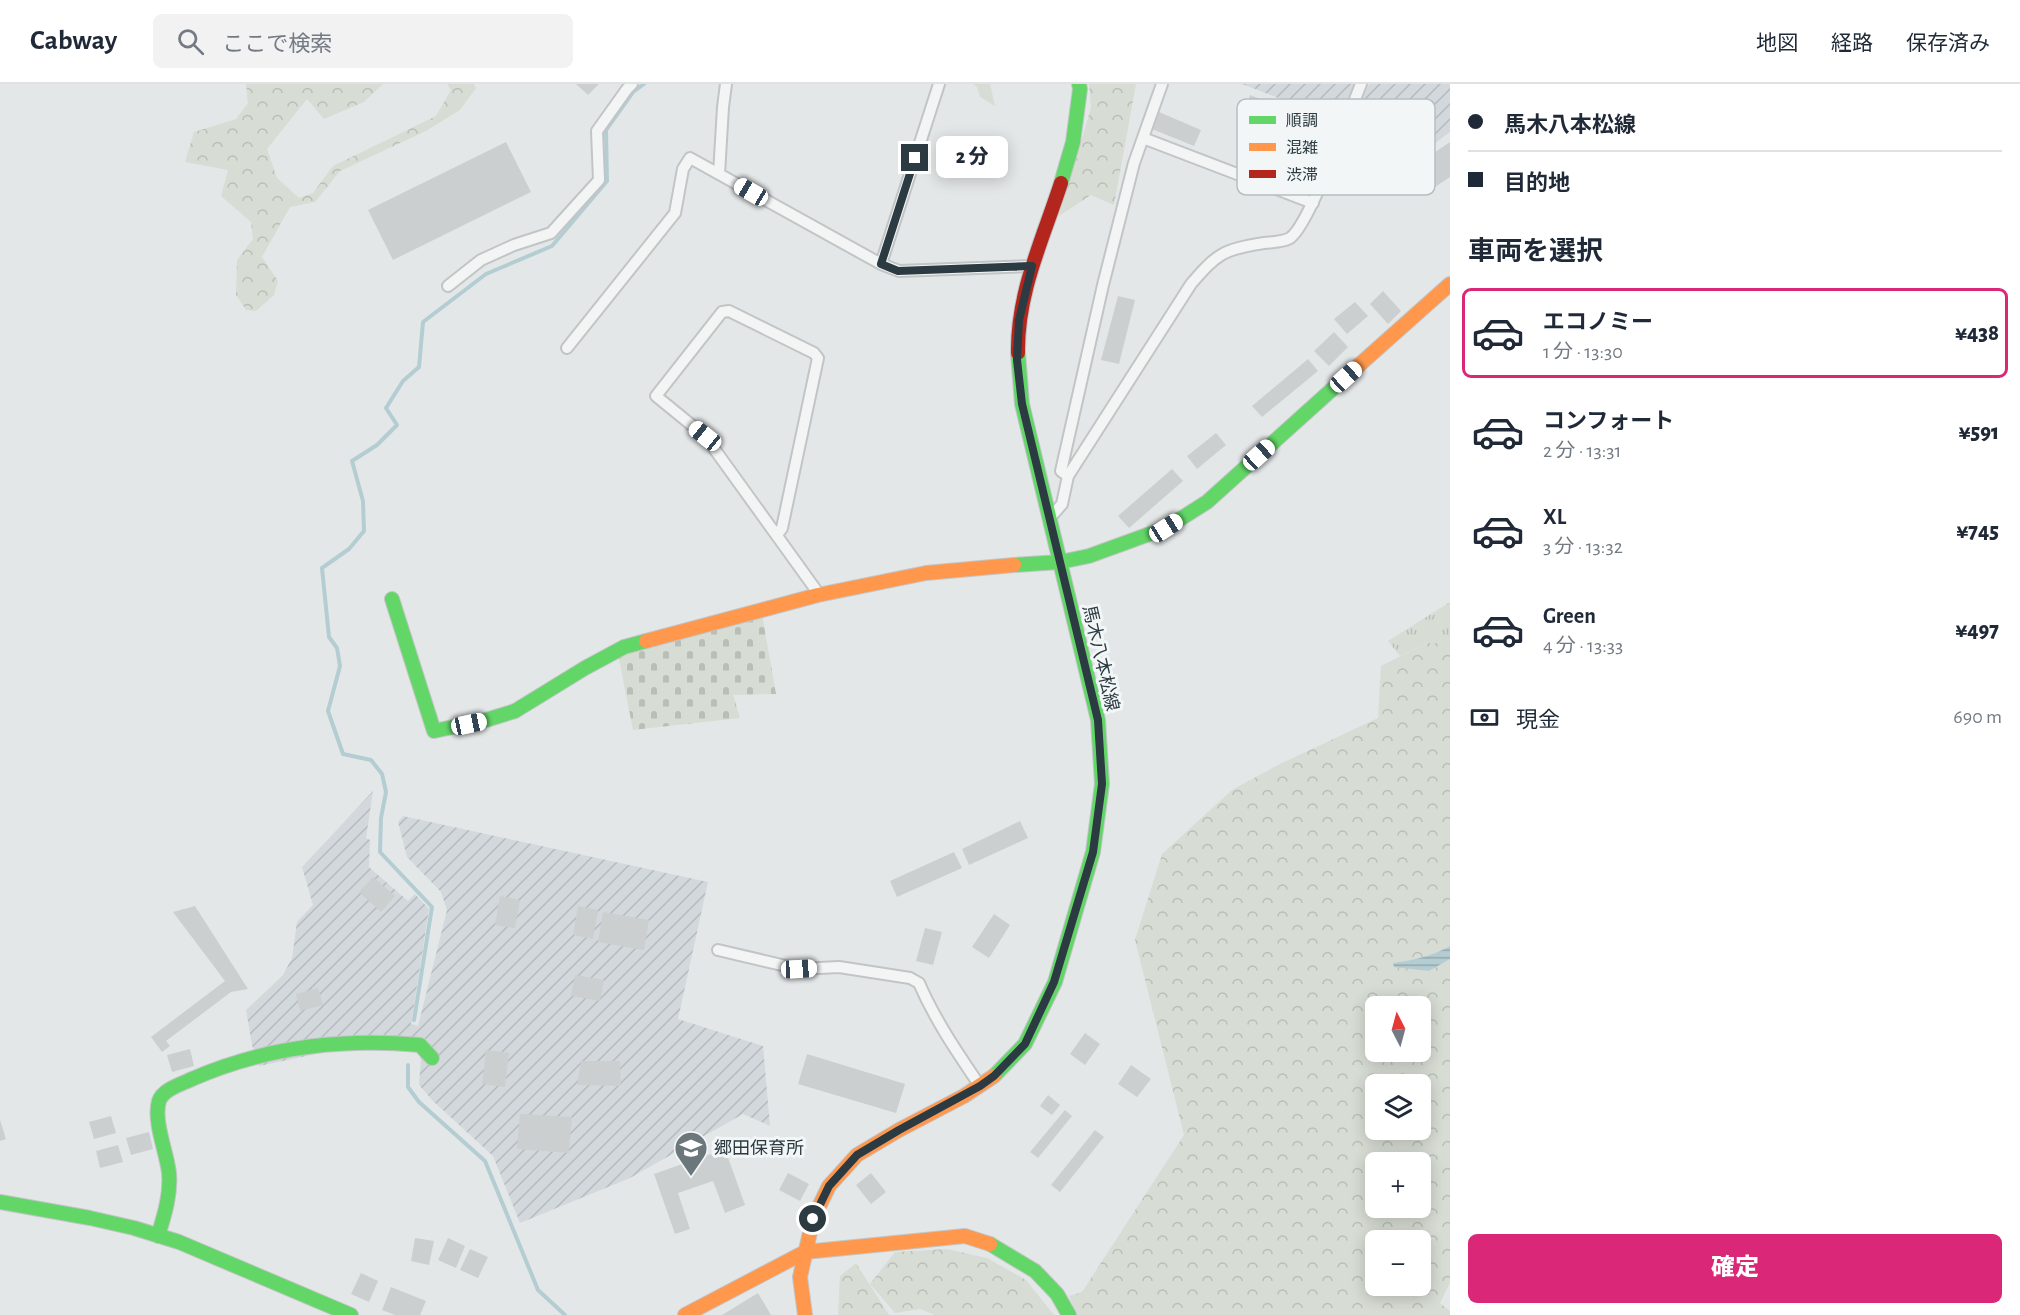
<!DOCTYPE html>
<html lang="ja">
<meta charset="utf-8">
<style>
:root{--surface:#fff;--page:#f2f2f3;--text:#1f2937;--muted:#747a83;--line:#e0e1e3;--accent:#db2777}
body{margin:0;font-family:"Alegreya Sans","Noto Sans JP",sans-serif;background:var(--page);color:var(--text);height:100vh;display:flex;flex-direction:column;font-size:22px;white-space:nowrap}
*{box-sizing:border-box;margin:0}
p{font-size:20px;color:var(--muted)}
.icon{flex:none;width:33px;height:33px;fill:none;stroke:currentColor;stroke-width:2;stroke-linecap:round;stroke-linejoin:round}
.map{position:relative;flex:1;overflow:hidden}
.sheet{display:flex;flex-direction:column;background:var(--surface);width:570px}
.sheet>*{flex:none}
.hud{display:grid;align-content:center;height:132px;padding:0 18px;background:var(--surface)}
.needle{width:39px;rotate:354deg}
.tools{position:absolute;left:1365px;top:912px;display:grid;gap:12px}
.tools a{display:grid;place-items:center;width:66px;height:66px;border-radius:9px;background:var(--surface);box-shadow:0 3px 15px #0003;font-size:30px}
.end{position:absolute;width:27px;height:27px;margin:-14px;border:8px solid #2b3b41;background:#fff;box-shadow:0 0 0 3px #fff}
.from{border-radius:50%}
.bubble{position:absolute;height:42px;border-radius:9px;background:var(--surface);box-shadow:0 3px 15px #0003;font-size:20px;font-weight:800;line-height:42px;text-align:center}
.car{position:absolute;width:18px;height:36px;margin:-18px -9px;border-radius:8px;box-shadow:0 0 4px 2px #0007;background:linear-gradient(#fff 24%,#345 0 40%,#fff 0 76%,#345 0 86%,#fff 0)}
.hud b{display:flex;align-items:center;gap:21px;height:57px;font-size:22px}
.hud b+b{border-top:2px solid var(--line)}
.hud i{width:15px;height:15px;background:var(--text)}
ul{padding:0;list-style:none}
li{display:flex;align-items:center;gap:18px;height:90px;margin:0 12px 9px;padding:0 6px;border:3px solid transparent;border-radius:9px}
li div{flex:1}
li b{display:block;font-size:22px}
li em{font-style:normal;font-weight:800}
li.on{border-color:var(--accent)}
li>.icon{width:54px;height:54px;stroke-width:1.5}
h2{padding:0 18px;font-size:27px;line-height:72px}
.pay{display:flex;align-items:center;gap:15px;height:66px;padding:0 18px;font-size:22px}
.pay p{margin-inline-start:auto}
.primary-button{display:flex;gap:12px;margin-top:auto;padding:12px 18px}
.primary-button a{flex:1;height:69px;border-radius:9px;background:var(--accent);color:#fff;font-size:24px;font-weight:800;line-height:69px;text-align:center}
header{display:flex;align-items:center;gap:36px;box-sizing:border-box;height:84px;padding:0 30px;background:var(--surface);border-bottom:2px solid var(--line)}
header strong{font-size:28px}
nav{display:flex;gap:33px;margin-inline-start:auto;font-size:21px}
.search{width:420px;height:54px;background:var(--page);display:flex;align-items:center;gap:15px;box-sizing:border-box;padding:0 21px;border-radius:9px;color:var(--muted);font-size:22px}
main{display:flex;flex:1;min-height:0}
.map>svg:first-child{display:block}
</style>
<header>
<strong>Cabway</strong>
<div class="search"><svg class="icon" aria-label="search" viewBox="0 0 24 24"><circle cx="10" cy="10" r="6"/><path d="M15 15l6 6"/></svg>ここで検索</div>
<nav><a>地図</a><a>経路</a><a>保存済み</a></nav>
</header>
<main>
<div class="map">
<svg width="1450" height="1231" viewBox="0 0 1450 1231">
<defs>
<pattern id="industrial-furrows" width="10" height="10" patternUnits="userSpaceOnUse" patternTransform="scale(1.5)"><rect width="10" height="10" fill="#d2d8db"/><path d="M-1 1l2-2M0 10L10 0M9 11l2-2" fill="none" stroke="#b4babd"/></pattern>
<pattern id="grass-tufts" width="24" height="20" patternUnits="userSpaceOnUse" patternTransform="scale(1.5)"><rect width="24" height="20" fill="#d7dcd4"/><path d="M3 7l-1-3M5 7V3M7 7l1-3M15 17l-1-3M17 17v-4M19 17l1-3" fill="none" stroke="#b9beb7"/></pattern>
<pattern id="forest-crowns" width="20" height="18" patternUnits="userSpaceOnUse" patternTransform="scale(1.5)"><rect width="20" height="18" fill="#d7dcd4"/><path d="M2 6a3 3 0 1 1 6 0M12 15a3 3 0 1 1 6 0" fill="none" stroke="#b9beb7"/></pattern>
<pattern id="cemetery-stones" width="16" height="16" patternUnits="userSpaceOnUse" patternTransform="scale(1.5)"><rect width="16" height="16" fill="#d7dcd4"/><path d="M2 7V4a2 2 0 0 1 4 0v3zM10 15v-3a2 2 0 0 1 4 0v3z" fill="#b9beb7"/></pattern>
<pattern id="water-rules" width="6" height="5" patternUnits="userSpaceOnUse" patternTransform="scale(1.5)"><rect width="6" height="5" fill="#b4cdd2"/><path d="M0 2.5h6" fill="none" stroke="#93a8ac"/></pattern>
</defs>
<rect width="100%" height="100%" fill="#e4e7e8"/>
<path fill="url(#industrial-furrows)" d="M1242 0H1354L1338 37Z
M1369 0H1450V48L1375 104 1333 84Z
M373 707 366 754 370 756 369 783 408 817 415 810 429 825 411 940 418 942 447 826 441 808 407 773 398 738 403 732 708 798 678 935 763 962 770 1042 743 1030 630 1094 520 1139 493 1072 433 1017 419 1001 421 975 418 968 361 966 326 968 259 982 252 961 246 926 283 891 292 874 297 838 313 821 302 783Z"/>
<path fill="url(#grass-tufts)" d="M1450 518V559H1427L1400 572 1388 557Z"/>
<path fill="url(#forest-crowns)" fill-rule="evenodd" d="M246 0H383L364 18 324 35 307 15 267 65 277 94 299 114 313 109 333 82 436 32 451 6 447 0H474L476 4 460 26 426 47 340 87 315 118 290 123 262 173 278 197 274 211 256 227 246 226 236 211 237 176 253 155 251 138 221 112 228 86 185 78 194 48 236 35 248 19Z
M973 0H990L995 22 980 13 977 3Z
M1089 0H1136L1114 121 1091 111 1059 132 1091 24Z
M1427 559H1450V862C1432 872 1414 876 1394 879L1429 887 1450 875V1199L1440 1219 1450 1227V1231H1077L1069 1212 1082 1208 1184 1051 1135 856 1162 770 1232 706 1278 681 1378 634 1381 582ZM1376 922H1420V968H1376ZM1376 1000H1420V1046H1376ZM1376 1078H1420V1124H1376ZM1376 1156H1420V1202H1376Z
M947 1165 987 1174 1026 1196 1054 1231H935L920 1225 895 1229 870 1200 895 1168Z
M856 1179 889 1231H838L840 1192Z"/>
<path fill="url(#cemetery-stones)" d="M762 530 776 610 733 611 740 634 633 646 618 570Z"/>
<path fill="url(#water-rules)" d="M1450 862V875L1429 887 1394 883 1393 879C1414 876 1432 872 1450 862Z"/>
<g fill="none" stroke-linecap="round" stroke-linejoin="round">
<path stroke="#b4cdd2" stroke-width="4" d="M414 936 432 823 380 768 381 734 386 708 382 690 371 676 343 670 328 627 340 582 337 564 329 553 322 484 349 465 364 447 363 417 352 377 377 361 397 341 386 324 403 297 419 283 423 238 486 190 552 162 607 97 606 46 633 8 644 0
M408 981V1003L419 1018 485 1077 538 1206 565 1231"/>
</g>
<path fill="#cccfd0" d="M576 0H599L588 11Z
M1250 11 1268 18 1262 33 1245 26Z
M1159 28 1201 46 1194 62 1152 45Z
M506 58 531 108 393 176 368 126Z
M1450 58V93L1429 107 1413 83Z
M1383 207 1401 227 1388 240 1370 220Z
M1118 212 1135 216 1119 280 1101 276Z
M1355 218 1368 232 1347 250 1334 235Z
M1334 248 1348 263 1329 282 1314 267Z
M1308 275 1318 287 1262 333 1252 322Z
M1216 349 1226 361 1197 385 1187 372Z
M1172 385 1183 397 1129 444 1118 432Z
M1020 737 1028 754 969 781 962 765Z
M954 768 962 784 897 813 890 797Z
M373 793 395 812 381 828 359 808Z
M500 812 520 816 515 844 495 841Z
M195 822 248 905 231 908 166 957 170 962 162 968 151 953 225 897 173 828Z
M578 822 598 826 593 855 573 851Z
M603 828 649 836 644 866 598 858Z
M994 830 1010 841 989 874 972 863Z
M925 844 942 848 933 881 916 877Z
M575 891 604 896 600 917 571 912Z
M318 904 323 921 300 927 296 910Z
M1085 949 1100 960 1085 981 1070 970Z
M190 965 194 982 172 988 167 971Z
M486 966 509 969 505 1003 482 1000Z
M807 970 905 1000 896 1029 798 1000Z
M581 977H620L621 1002 577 1001Z
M1131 981 1151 995 1137 1013 1118 1000Z
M1048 1011 1060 1021 1052 1031 1040 1022Z
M1065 1026 1072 1032 1038 1074 1030 1068Z
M520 1030 572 1033 569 1069 517 1065Z
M111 1032 116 1049 94 1055 89 1038Z
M0 1036 6 1055 0 1057Z
M1095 1046 1104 1053 1060 1108 1051 1101Z
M149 1048 153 1065 131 1071 126 1054Z
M118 1061 123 1078 100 1084 96 1067Z
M725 1065 745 1121 725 1129 713 1097 678 1109 690 1145 675 1150 654 1090Z
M788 1089 809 1100 800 1117 779 1106Z
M871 1089 886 1108 871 1120 856 1101Z
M415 1154 434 1157 429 1181 411 1177Z
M448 1154 465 1162 456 1184 438 1176Z
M470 1165 488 1173 478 1194 460 1186Z
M361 1189 378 1197 369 1218 351 1210Z
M391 1203 426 1217 420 1231H395L382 1226Z
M758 1209 771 1231H722Z"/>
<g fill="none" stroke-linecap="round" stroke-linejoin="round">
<defs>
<path id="street" d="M1143 54 1313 119
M719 90 723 23 726 0
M881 180 939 0
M448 202 481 176 514 161 551 149 599 96 597 47 627 5 632 0
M567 264 675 129 683 85 690 74 881 180 899 187 1032 182
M1068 392 1061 387 1103 201 1134 79 1162 0
M1050 434 1062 420 1068 392 1191 200C1217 170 1223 165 1264 159 1272 158 1284 158 1290 154 1309 142 1350 27 1361 0
M777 451 782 444 818 274 814 269 729 227 722 228 656 312 705 352 816 506 818 511
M718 866 799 885 839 883 910 894 919 899C935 936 957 968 980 1002"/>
<path id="fast" d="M1061 99 1073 58 1080 5 1079 0
M1014 481 1060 478 1089 472 1166 444 1207 418 1358 282
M392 515 434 647 486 636 515 627 585 584 624 563 646 557
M994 992 1025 960 1055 898 1093 768 1102 700 1098 636 1022 320 1018 269
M0 1118 90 1134 134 1144 179 1158 351 1231
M158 1152C164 1132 171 1111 169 1089 167 1069 153 1037 159 1017 163 1005 182 1000 192 995 265 963 341 954 420 961L432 974
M990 1160 1035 1187 1057 1210 1069 1231"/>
<path id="slow" d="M1358 282 1450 200
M646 557 818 511 926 489 1014 481
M685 1231 805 1168 965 1152 990 1160
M805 1231 800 1193 813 1135 829 1102 857 1071 899 1046 964 1012 994 992"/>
<path id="jam" d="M1018 269C1017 208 1043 155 1061 99"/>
</defs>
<use href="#street" stroke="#c2c5c6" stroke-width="14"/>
<use href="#fast" stroke="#c2c5c6" stroke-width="16"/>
<use href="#slow" stroke="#c2c5c6" stroke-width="16"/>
<use href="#jam" stroke="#c2c5c6" stroke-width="16"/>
<use href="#street" stroke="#f3f5f5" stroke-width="10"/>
<use href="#fast" stroke="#63d668" stroke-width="14"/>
<use href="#slow" stroke="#ff974d" stroke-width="14"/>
<use href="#jam" stroke="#b3261e" stroke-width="14"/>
</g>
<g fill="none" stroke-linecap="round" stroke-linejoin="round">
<path stroke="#2b3b41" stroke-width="8" d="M813 1135 829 1102 857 1071 899 1046 980 1002 994 992 1025 960 1054 898 1093 768 1102 700 1098 636 1022 320 1017 276 1019 236 1032 182 898 187 881 180 915 74"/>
</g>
<defs>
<symbol id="school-pin" viewBox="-11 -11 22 30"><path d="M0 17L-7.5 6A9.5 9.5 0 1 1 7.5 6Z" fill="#6c777b" stroke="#f2f6f7"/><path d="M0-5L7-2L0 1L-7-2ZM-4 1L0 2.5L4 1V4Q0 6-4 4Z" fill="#fff"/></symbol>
</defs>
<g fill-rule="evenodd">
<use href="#school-pin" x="672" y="1045" width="38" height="52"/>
</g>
<g text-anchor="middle" stroke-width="6" stroke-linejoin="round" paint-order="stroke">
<g font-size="18" fill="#2b3b41" stroke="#f2f6f7">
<text transform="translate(1101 574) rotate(77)" y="6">馬木八本松線</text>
</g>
<g font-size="18" fill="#2b3b41" stroke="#f2f6f7" text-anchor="start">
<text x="714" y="1070">郷田保育所</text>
</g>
</g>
<rect x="1237" y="15" width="198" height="96" rx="9" fill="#f2f6f7" stroke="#b6bec0" stroke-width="1.5"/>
<rect x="1249" y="32" width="27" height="8" fill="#63d668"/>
<rect x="1249" y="59" width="27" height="8" fill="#ff974d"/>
<rect x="1249" y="86" width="27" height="8" fill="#b3261e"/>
<g font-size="16" fill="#2b3b41">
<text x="1286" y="42">順調</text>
<text x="1286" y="69">混雑</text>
<text x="1286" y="96">渋滞</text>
</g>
</svg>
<div class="tools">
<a><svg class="needle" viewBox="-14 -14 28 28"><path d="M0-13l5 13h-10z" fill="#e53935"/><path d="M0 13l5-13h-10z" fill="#747a83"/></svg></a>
<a><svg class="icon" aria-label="layers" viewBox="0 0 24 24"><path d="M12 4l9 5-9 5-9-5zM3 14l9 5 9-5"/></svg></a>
<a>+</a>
<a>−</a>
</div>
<i class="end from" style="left:813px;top:1135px"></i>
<i class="end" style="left:915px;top:74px"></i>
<div class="bubble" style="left:936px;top:52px;width:72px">2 分</div>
<i class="car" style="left:751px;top:108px;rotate:300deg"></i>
<i class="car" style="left:1346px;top:293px;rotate:48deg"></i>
<i class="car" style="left:705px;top:352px;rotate:309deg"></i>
<i class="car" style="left:1259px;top:371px;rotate:48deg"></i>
<i class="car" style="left:1166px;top:444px;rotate:58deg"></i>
<i class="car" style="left:469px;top:640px;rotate:78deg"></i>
<i class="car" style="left:799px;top:885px;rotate:87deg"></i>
</div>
<section class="sheet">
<div class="hud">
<b><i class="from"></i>馬木八本松線</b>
<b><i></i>目的地</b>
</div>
<h2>車両を選択</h2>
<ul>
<li class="on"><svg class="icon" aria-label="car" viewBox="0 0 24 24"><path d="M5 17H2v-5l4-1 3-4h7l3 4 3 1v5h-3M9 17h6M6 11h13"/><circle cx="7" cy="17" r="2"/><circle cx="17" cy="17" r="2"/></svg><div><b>エコノミー</b><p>1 分 · 13:30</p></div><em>¥438</em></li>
<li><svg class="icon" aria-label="car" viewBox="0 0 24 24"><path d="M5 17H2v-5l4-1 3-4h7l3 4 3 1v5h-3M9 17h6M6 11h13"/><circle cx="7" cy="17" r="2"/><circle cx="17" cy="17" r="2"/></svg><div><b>コンフォート</b><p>2 分 · 13:31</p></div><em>¥591</em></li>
<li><svg class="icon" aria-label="car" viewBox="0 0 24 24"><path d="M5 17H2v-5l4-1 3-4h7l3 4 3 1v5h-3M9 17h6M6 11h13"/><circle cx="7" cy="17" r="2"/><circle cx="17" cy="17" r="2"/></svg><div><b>XL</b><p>3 分 · 13:32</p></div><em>¥745</em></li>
<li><svg class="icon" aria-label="car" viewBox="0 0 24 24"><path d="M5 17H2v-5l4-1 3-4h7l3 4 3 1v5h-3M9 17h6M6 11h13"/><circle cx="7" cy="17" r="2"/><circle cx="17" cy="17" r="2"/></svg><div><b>Green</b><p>4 分 · 13:33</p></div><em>¥497</em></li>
</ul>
<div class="pay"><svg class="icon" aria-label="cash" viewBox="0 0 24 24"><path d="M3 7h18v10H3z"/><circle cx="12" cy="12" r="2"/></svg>現金<p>690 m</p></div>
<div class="primary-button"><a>確定</a></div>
</section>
</main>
